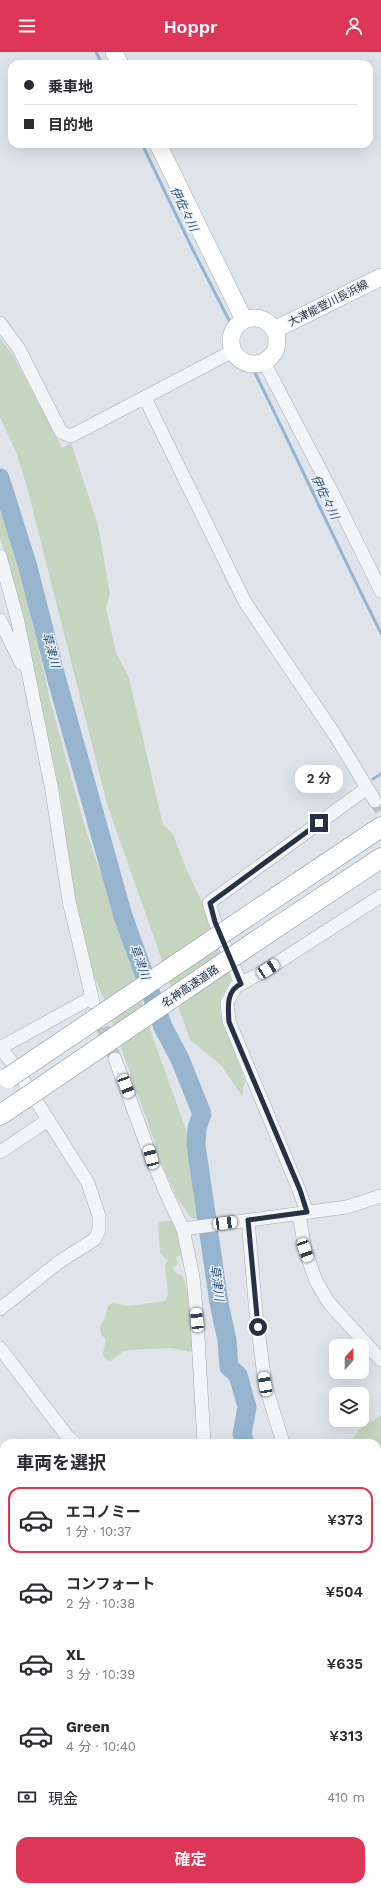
<!DOCTYPE html>
<html lang="ja">
<meta charset="utf-8">
<style>
:root{--surface:#fff;--page:#f2f2f3;--text:#2b2b33;--muted:#7c7c81;--line:#e1e1e2;--accent:#dd3657}
body{margin:0;font-family:"Work Sans","Noto Sans JP",sans-serif;background:var(--page);color:var(--text);height:100vh;display:flex;flex-direction:column;font-size:15px;white-space:nowrap}
*{box-sizing:border-box;margin:0}
p{font-size:13px;color:var(--muted)}
.icon{flex:none;width:22px;height:22px;fill:none;stroke:currentColor;stroke-width:2;stroke-linecap:round;stroke-linejoin:round}
.map{position:relative;flex:1;overflow:hidden}
.drawer{position:absolute;left:0px;top:1387px;width:381px;height:452px;display:flex;flex-direction:column;background:var(--surface);border-radius:12px 12px 0 0;box-shadow:0 4px 16px #0002}
.drawer>*{flex:none}
.banner{position:absolute;left:8px;top:8px;width:365px;height:88px;border-radius:12px;box-shadow:0 4px 16px #0002;display:grid;align-content:center;height:88px;padding:0 16px;background:var(--surface)}
.needle{width:26px;rotate:21deg}
.buttons{position:absolute;left:329px;top:1287px;display:grid;gap:8px}
.buttons a{display:grid;place-items:center;width:40px;height:40px;border-radius:8px;background:var(--surface);box-shadow:0 4px 16px #0002;font-size:20px}
.end{position:absolute;width:18px;height:18px;margin:-9px;border:5px solid #263243;background:#fff;box-shadow:0 0 0 2px #fff}
.from{border-radius:50%}
.bubble{position:absolute;height:28px;border-radius:12px;background:var(--surface);box-shadow:0 4px 16px #0002;font-size:13px;font-weight:600;line-height:28px;text-align:center}
.car{position:absolute;width:12px;height:24px;margin:-12px -6px;border-radius:5px;box-shadow:0 0 3px 1px #0007;background:linear-gradient(#fff 24%,#345 0 40%,#fff 0 76%,#345 0 86%,#fff 0)}
.banner b{display:flex;align-items:center;gap:14px;height:38px;font-size:15px}
.banner b+b{border-top:1px solid var(--line)}
.banner i{width:10px;height:10px;background:var(--text)}
ul{padding:0;list-style:none}
li{display:flex;align-items:center;gap:12px;height:66px;margin:0 8px 6px;padding:0 8px;border:2px solid transparent;border-radius:12px}
li div{flex:1}
li b{display:block;font-size:15px}
li em{font-style:normal;font-weight:600}
li.selected{border-color:var(--accent)}
li>.icon{width:36px;height:36px;stroke-width:1.5}
h2{padding:0 16px;font-size:18px;line-height:48px}
.pay{display:flex;align-items:center;gap:10px;height:44px;padding:0 16px;font-size:15px}
.pay p{margin-inline-start:auto}
.cta{display:flex;gap:8px;margin-top:auto;padding:8px 16px}
.cta a{flex:1;height:46px;border-radius:12px;background:var(--accent);color:#fff;font-size:16px;font-weight:600;line-height:46px;text-align:center}
header{display:flex;justify-content:space-between;align-items:center;height:52px;padding:0 16px;background:var(--accent);color:#fff;font-size:18px;font-weight:600}
.map>svg:first-child{display:block}
</style>
<header><svg class="icon" aria-label="menu" viewBox="0 0 24 24"><path d="M4 6h16M4 12h16M4 18h16"/></svg>Hoppr<svg class="icon" aria-label="person" viewBox="0 0 24 24"><circle cx="12" cy="8" r="4"/><path d="M4 21q1-7 8-7t8 7"/></svg></header>
<div class="map">
<svg width="381" height="1839" viewBox="0 0 381 1839">
<rect width="100%" height="100%" fill="#dfe4ea"/>
<path fill="#c6d5bf" d="M0 286 13 303 62 396 71 391 98 473 110 542 106 556 116 601 129 626 163 773 173 782 185 814 203 852 231 928 221 945 220 961 245 1028 242 1044 221 1013 190 988 107 752 27 435 16 400 0 365Z
M0 459 7 477 21 520 51 652 84 772 118 872 152 983 190 1089 203 1167 191 1166 177 1146 165 1119 103 945 94 925 72 833 61 746 11 522 0 486Z
M162 1169H173L181 1191V1203L176 1205 178 1212 173 1215 174 1220 183 1224 188 1242 192 1296 191 1300 171 1296 128 1298 122 1300 111 1309 105 1307 103 1301 106 1287 101 1283 100 1275 105 1266 108 1254 112 1251 128 1254 165 1249 168 1243 165 1212 168 1209 160 1201 158 1172Z
M381 1363V1530L377 1533V1391H349L366 1370 373 1369Z
M4 1439V1513L0 1514V1442Z"/>
<g fill="none" stroke-linecap="round" stroke-linejoin="round">
<path stroke="#96b4ce" stroke-width="3" d="M96 0 102 12
M142 92 193 198 231 272
M253 317C297 405 337 494 381 581
M373 727 381 722
M0 1725 4 1723"/>
<path stroke="#96b4ce" stroke-width="19" d="M0 426 28 515 55 621 123 864 163 975 180 1007 202 1062 197 1076 196 1093 219 1251 227 1288 229 1315 238 1323 247 1355 242 1382 245 1391
M0 1679 4 1676
M186 1835V1839"/>
<path stroke="#bac0c9" stroke-width="13" stroke-dasharray="13 6" stroke-linecap="butt" d="M375 749 381 758
M96 958 115 1007"/>
<defs>
<path id="minor" d="M0 271 19 297 61 380 71 384 233 299
M264 310 335 446 381 539
M145 346 245 550 335 683 375 749
M0 504 18 570 52 739 69 849 93 950
M0 568 21 611
M241 932 215 870 209 851 367 736
M0 996 11 1009 88 1131 99 1164V1178L95 1187 59 1210 0 1257
M0 996 91 946
M115 1007 151 1105 166 1141 183 1177 193 1225 197 1268 204 1391
M0 1100 48 1068
M307 1160 299 1138 229 969 227 951 236 934 263 920 381 844
M299 1162 305 1198 316 1229 329 1251 381 1308
M248 1168 256 1261 265 1332 283 1391
M183 1177 347 1155 381 1144
M0 1296 67 1384 75 1391
M377 1571 381 1572
M0 1632 4 1631
M377 1757 381 1758"/>
<path id="major" d="M114 0 120 12
M158 92 244 268
M231 289a23 23 0 1 1 46 0a23 23 0 1 1-46 0Z
M274 278 381 225
M0 1647 4 1645
M164 1835 165 1839"/>
<path id="highway" d="M248 864 381 775
M256 889 381 806
M0 1063 21 1049"/>
</defs>
<use href="#minor" stroke="#a4abb5" stroke-width="14"/>
<use href="#major" stroke="#9da9b7" stroke-width="18"/>
<use href="#highway" stroke="#8592a2" stroke-width="21"/>
<use href="#minor" stroke="#f2f5f8" stroke-width="13"/>
<use href="#major" stroke="#fff" stroke-width="17"/>
<use href="#highway" stroke="#fff" stroke-width="20"/>
<defs>
<path id="highway-bridge" d="M8 1026 248 864
M21 1049 256 889"/>
</defs>
<use href="#highway-bridge" stroke="#8592a2" stroke-width="21" stroke-linecap="butt"/>
<use href="#highway-bridge" stroke="#fff" stroke-width="20"/>
</g>
<g fill="none" stroke-linecap="round" stroke-linejoin="round">
<path stroke="#263243" stroke-width="5" d="M258 1275 248 1168 307 1160 300 1138 229 970C228 956 226 938 241 932L215 870 210 851 319 771"/>
</g>
<g text-anchor="middle" stroke-width="3" stroke-linejoin="round" paint-order="stroke">
<g font-size="11" fill="#263243" stroke="#eff3f7">
<text transform="translate(328 251) rotate(-27)" y="4">大津能登川長浜線</text>
<text transform="translate(190 934) rotate(-34)" y="4">名神高速道路</text>
</g>
<g font-size="12" font-style="italic" fill="#2c537c" stroke="#eff3f7">
<text transform="translate(184 157) rotate(64)" y="4">伊佐々川</text>
<text transform="translate(325 445) rotate(64)" y="4">伊佐々川</text>
<text transform="translate(51 598) rotate(75)" y="4">草津川</text>
<text transform="translate(140 910) rotate(70)" y="4">草津川</text>
<text transform="translate(217 1231) rotate(82)" y="4">草津川</text>
</g>
</g>
</svg>
<div class="buttons">
<a><svg class="needle" viewBox="-14 -14 28 28"><path d="M0-13l5 13h-10z" fill="#e53935"/><path d="M0 13l5-13h-10z" fill="#7c7c81"/></svg></a>
<a><svg class="icon" aria-label="layers" viewBox="0 0 24 24"><path d="M12 4l9 5-9 5-9-5zM3 14l9 5 9-5"/></svg></a>
</div>
<i class="end from" style="left:258px;top:1275px"></i>
<i class="end" style="left:319px;top:771px"></i>
<div class="bubble" style="left:295px;top:713px;width:48px">2 分</div>
<i class="car" style="left:268px;top:917px;rotate:57deg"></i>
<i class="car" style="left:126px;top:1034px;rotate:159deg"></i>
<i class="car" style="left:151px;top:1105px;rotate:345deg"></i>
<i class="car" style="left:225px;top:1171px;rotate:83deg"></i>
<i class="car" style="left:305px;top:1198px;rotate:160deg"></i>
<i class="car" style="left:197px;top:1268px;rotate:354deg"></i>
<i class="car" style="left:265px;top:1332px;rotate:351deg"></i>
<div class="banner">
<b><i class="from"></i>乗車地</b>
<b><i></i>目的地</b>
</div>
<section class="drawer">
<h2>車両を選択</h2>
<ul>
<li class="selected"><svg class="icon" aria-label="car" viewBox="0 0 24 24"><path d="M5 17H2v-5l4-1 3-4h7l3 4 3 1v5h-3M9 17h6M6 11h13"/><circle cx="7" cy="17" r="2"/><circle cx="17" cy="17" r="2"/></svg><div><b>エコノミー</b><p>1 分 · 10:37</p></div><em>¥373</em></li>
<li><svg class="icon" aria-label="car" viewBox="0 0 24 24"><path d="M5 17H2v-5l4-1 3-4h7l3 4 3 1v5h-3M9 17h6M6 11h13"/><circle cx="7" cy="17" r="2"/><circle cx="17" cy="17" r="2"/></svg><div><b>コンフォート</b><p>2 分 · 10:38</p></div><em>¥504</em></li>
<li><svg class="icon" aria-label="car" viewBox="0 0 24 24"><path d="M5 17H2v-5l4-1 3-4h7l3 4 3 1v5h-3M9 17h6M6 11h13"/><circle cx="7" cy="17" r="2"/><circle cx="17" cy="17" r="2"/></svg><div><b>XL</b><p>3 分 · 10:39</p></div><em>¥635</em></li>
<li><svg class="icon" aria-label="car" viewBox="0 0 24 24"><path d="M5 17H2v-5l4-1 3-4h7l3 4 3 1v5h-3M9 17h6M6 11h13"/><circle cx="7" cy="17" r="2"/><circle cx="17" cy="17" r="2"/></svg><div><b>Green</b><p>4 分 · 10:40</p></div><em>¥313</em></li>
</ul>
<div class="pay"><svg class="icon" aria-label="cash" viewBox="0 0 24 24"><path d="M3 7h18v10H3z"/><circle cx="12" cy="12" r="2"/></svg>現金<p>410 m</p></div>
<div class="cta"><a>確定</a></div>
</section>
</div>
